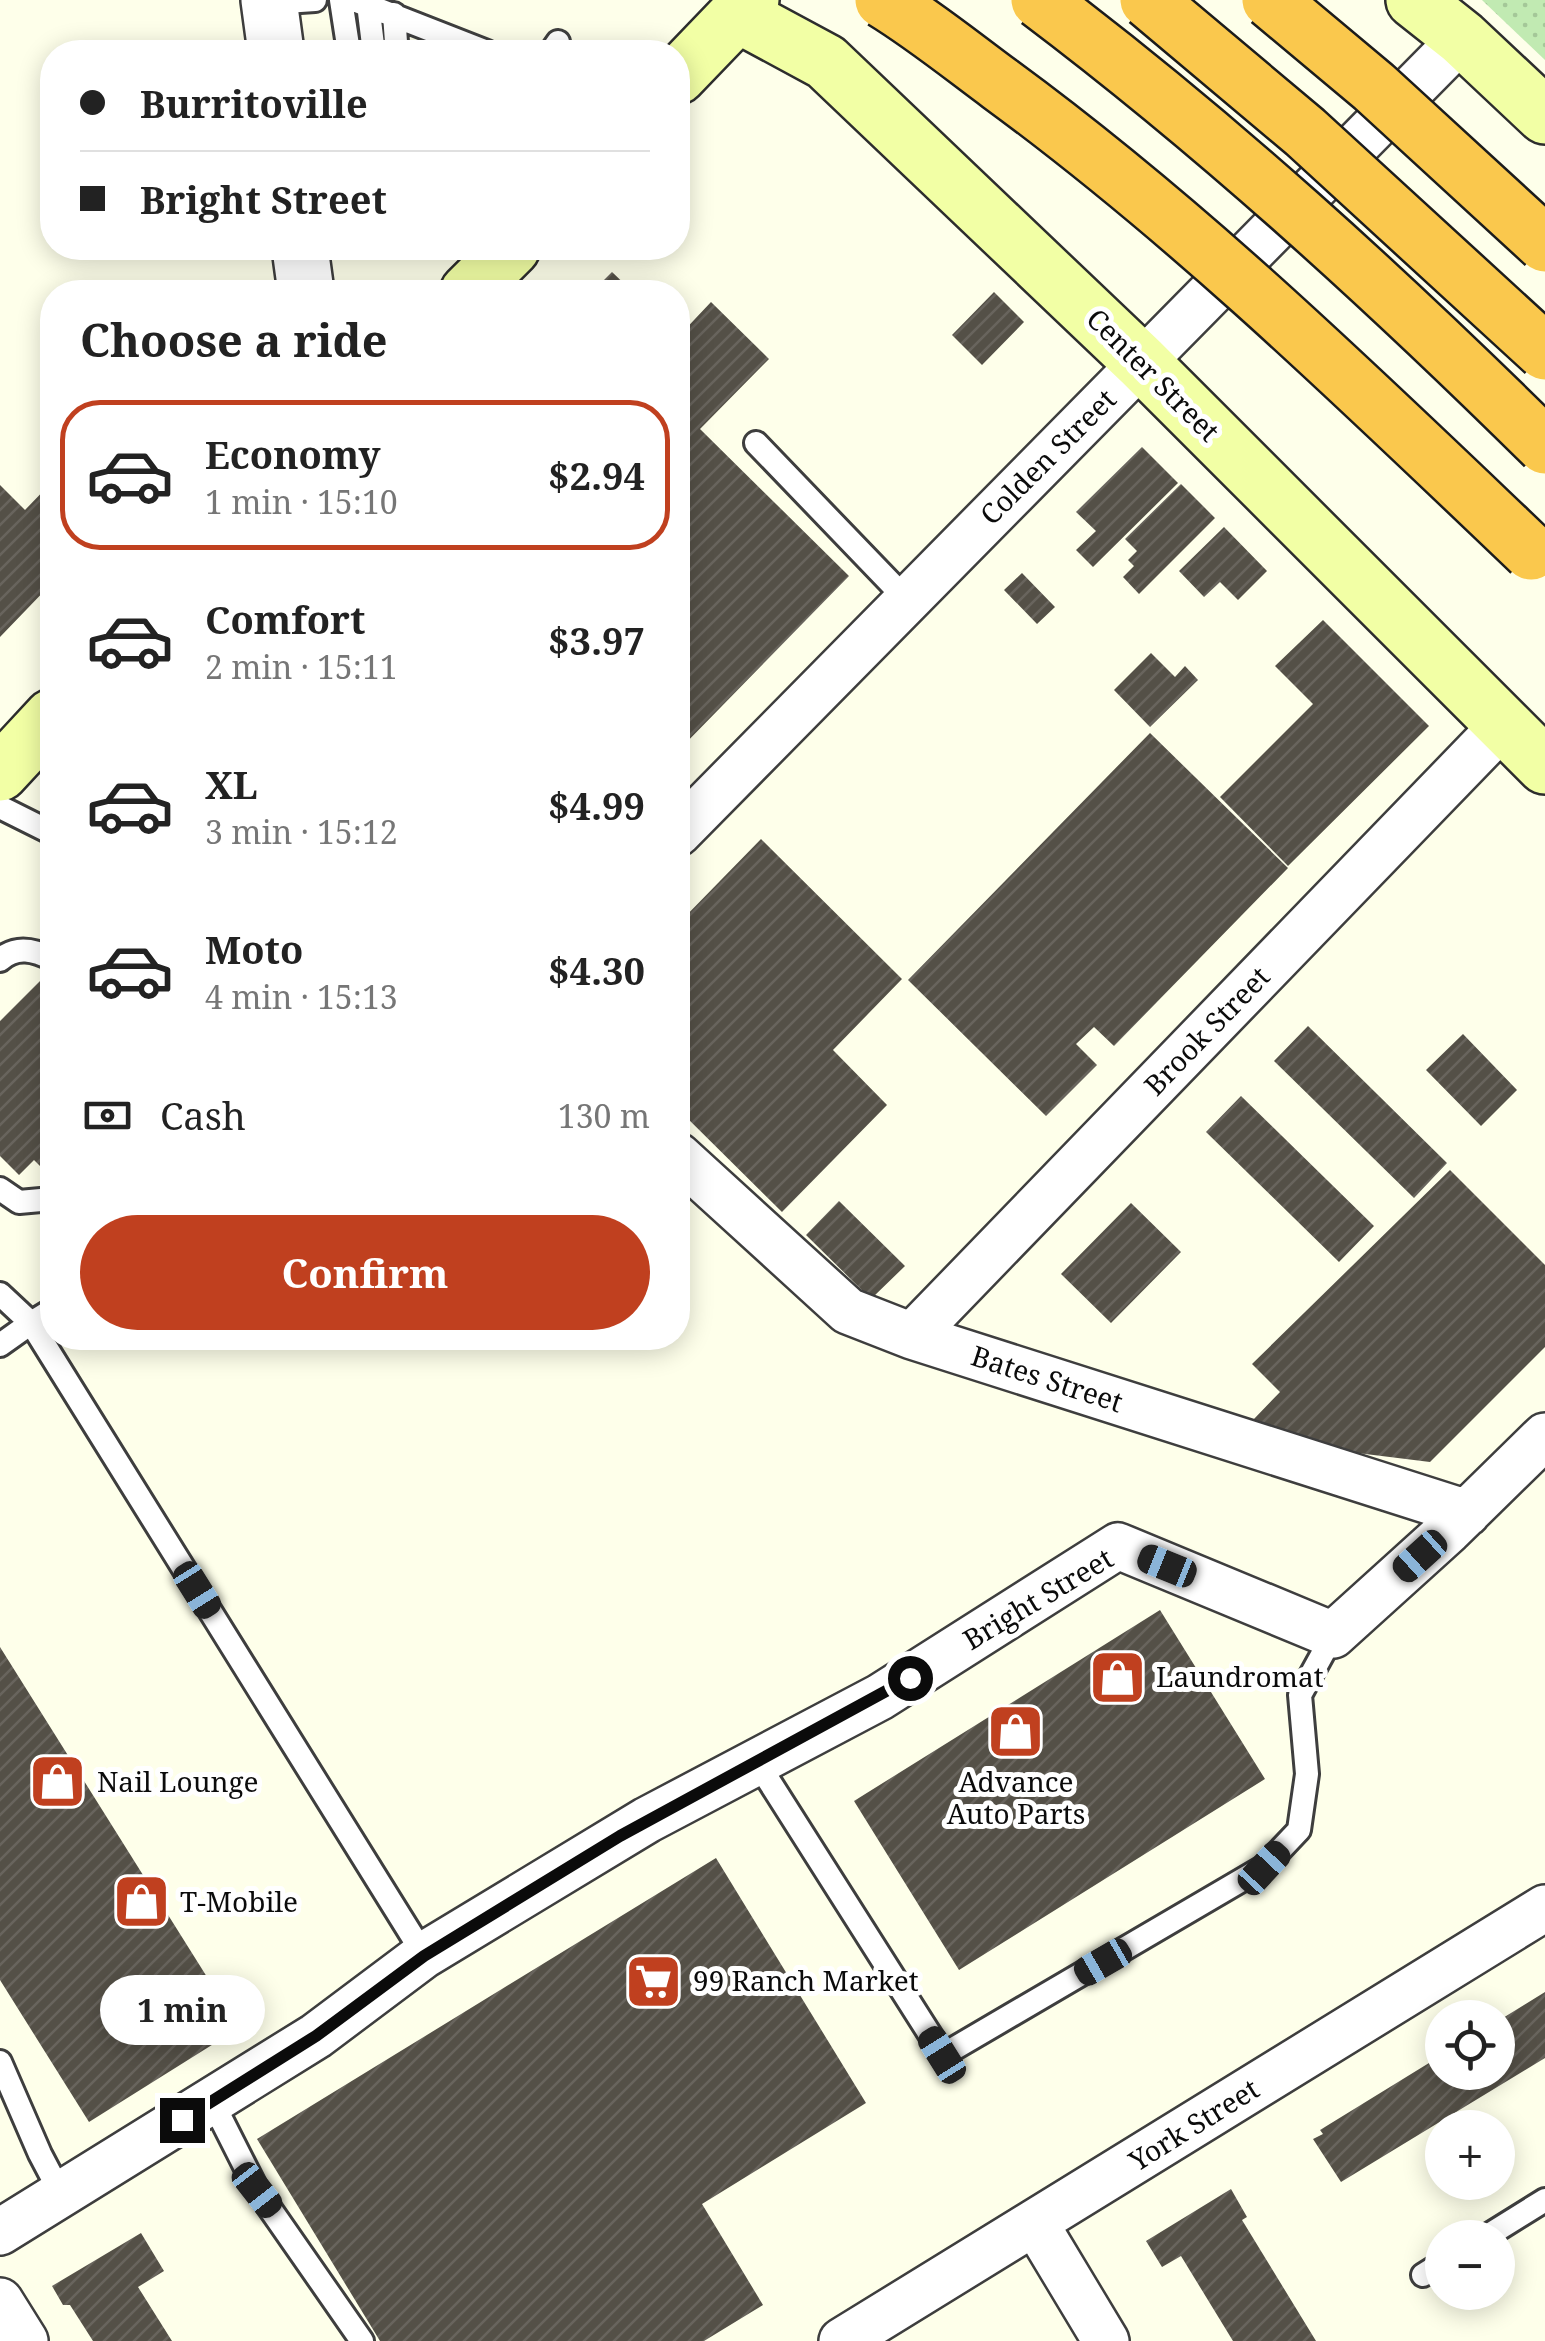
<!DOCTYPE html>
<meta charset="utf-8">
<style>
:root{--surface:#fff;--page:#f2f2f2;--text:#222;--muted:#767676;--line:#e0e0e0;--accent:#c0401f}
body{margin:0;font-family:"Noto Serif",serif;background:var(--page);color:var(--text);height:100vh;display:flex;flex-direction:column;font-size:38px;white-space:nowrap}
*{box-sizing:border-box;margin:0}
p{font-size:32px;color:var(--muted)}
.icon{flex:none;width:55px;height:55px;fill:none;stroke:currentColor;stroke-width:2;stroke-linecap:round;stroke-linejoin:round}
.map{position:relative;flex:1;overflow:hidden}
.details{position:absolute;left:40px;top:280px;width:650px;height:1070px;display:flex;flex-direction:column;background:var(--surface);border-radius:40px;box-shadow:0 5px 25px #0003}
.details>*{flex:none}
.top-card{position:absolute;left:40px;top:40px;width:650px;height:220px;border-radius:40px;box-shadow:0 5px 25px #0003;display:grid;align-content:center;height:220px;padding:0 40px;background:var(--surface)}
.buttons{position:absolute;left:1425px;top:2000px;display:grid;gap:20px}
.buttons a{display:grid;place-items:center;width:90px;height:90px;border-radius:50%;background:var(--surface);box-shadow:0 5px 25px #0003;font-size:50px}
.end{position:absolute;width:45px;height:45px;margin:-22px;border:12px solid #0b0b0b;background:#fff;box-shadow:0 0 0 5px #fff}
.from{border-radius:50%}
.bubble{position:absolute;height:70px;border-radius:35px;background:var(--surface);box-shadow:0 5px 25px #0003;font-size:32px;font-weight:700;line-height:70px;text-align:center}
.car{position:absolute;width:30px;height:60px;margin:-30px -15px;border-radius:12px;box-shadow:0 0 8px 2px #0007;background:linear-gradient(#222 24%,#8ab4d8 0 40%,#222 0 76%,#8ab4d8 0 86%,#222 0)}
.top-card b{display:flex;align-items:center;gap:35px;height:95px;font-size:38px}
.top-card b+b{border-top:2px solid var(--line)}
.top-card i{width:25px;height:25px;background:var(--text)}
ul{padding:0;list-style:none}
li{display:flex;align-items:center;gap:30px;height:150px;margin:0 20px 15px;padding:0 20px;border:5px solid transparent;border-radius:40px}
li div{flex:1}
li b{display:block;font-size:38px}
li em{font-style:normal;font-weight:700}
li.active{border-color:var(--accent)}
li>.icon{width:90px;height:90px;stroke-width:1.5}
h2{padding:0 40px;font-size:45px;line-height:120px}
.pay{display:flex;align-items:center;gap:25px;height:110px;padding:0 40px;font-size:38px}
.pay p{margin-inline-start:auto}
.primary-button{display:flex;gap:20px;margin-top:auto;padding:20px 40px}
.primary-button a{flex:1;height:115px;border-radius:60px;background:var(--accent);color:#fff;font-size:40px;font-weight:700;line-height:115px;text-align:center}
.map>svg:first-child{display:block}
</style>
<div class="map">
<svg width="1545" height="2341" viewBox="0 0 1545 2341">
<defs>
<pattern id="park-dots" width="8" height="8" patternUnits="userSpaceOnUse" patternTransform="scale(2.5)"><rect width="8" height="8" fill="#c1eab2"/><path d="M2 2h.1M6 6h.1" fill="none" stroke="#a4c798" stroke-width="1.8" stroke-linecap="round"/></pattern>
<pattern id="building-hatch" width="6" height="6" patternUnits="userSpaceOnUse" patternTransform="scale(2.5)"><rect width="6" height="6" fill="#545047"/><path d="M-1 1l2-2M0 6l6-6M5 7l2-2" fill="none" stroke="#68645d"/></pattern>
</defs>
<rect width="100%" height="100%" fill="#feffea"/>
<path fill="url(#park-dots)" d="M1482 0H1545V60L1483 1Z"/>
<path fill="url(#building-hatch)" d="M612 272 633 292H592Z
M994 292 1024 322 982 365 952 335Z
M711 302 769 359 700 429 849 576 678 751V337Z
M1142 447 1178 483 1093 567 1076 550 1096 531 1076 512Z
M52 482V583L0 637V485L25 510Z
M1181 484 1215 518 1139 594 1123 577 1134 566 1128 560 1137 551 1125 539Z
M1224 527 1267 571 1238 600 1220 582 1204 597 1179 571Z
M1022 573 1055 607 1037 624 1004 590Z
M1323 620 1429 726 1288 866 1220 797 1313 704 1275 666Z
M1151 653 1175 677 1185 666 1198 680 1150 727 1114 690Z
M1150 733 1288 868 1114 1046 1094 1027 1076 1044 1097 1065 1046 1116 908 980Z
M761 839 902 979 833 1050 887 1105 782 1212 678 1109V924Z
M46 975 52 982V1178L34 1160 19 1175 0 1156V1021Z
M1308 1026 1447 1163 1414 1198 1274 1061Z
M1463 1034 1517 1090 1481 1126 1426 1070Z
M1241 1096 1374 1226 1339 1262 1206 1132Z
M1450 1170 1545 1265V1347L1430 1462 1301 1446 1253 1420 1280 1392 1252 1364Z
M839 1201 905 1266 871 1299 806 1235Z
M1131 1203 1181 1252 1111 1323 1061 1274Z
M1160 1610 1265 1779 959 1970 854 1801Z
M0 1647 239 2028 89 2122 0 1980Z
M716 1858 866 2103 702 2204 763 2305 704 2341H380L257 2139Z
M1545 1992V2058L1341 2182 1313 2139 1323 2134 1320 2130 1442 2055V2072H1498V2021Z
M1231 2189 1247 2217 1242 2220 1316 2341H1233L1181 2256 1162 2267 1146 2241Z
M141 2233 164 2271 138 2287 172 2341H93L70 2305H63L52 2286Z"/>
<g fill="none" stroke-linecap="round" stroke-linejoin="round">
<defs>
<path id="service" d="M341 0 349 52
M354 0 487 52
M270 3 315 0
M368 4 373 45
M394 14 396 42
M551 52 558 42
M756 443 907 600
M0 807 52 833
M0 960C16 945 35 950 52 959
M0 1189 19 1202 52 1199
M0 1294 31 1323 0 1345
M52 1310 31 1323 424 1955
M757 1762 943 2055 1264 1867 1299 1830 1307 1774 1300 1695 1333 1635
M0 2062 40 2154 61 2194
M212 2101 257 2190 362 2341
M1484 2238 1545 2200
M1423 2275 1442 2263"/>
<path id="minor" d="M678 833 1462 38
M678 1156 848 1311 912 1336 1467 1513
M912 1336 1502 726
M1035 2223 1106 2341
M0 2232 316 2036 424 1955 647 1820 880 1697 1118 1546 1333 1635 1449 1530 1545 1436
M0 2301 25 2341
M842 2341 1545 1908"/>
<path id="tertiary" d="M269 0 276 52
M300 248 306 292"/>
<path id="secondary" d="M1414 0 1462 38 1545 116
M737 14 826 62 1141 362 1545 766
M678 76 751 0
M468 292 512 248
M0 773 52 717"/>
</defs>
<use href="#service" stroke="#3e3e3e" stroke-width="28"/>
<use href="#minor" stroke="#3e3e3e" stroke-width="50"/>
<use href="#tertiary" stroke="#3e3e3e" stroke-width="60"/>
<use href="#secondary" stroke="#2d2d2d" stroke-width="60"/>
<use href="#service" stroke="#fff" stroke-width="22"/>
<use href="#minor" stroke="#fff" stroke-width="45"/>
<use href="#tertiary" stroke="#fff" stroke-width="55"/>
<use href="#secondary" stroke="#f2ffa5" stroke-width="55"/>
<defs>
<path id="motorway-bridge" d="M883 0C924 25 962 56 1000 84 1191 224 1361 390 1531 552
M1039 0C1218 135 1386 289 1545 446
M1148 0 1305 132 1545 352
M1270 0 1374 87 1545 244"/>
</defs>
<use href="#motorway-bridge" stroke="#1c1c1c" stroke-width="60" stroke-linecap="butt"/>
<use href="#motorway-bridge" stroke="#fac84d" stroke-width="55"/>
</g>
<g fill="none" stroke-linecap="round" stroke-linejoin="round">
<path stroke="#0b0b0b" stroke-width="12" d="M182 2120 316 2036 424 1956 620 1836 910 1678"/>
</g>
<defs>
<symbol id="shop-square" viewBox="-11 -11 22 22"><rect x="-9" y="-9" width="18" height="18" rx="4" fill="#c0401f" stroke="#fff"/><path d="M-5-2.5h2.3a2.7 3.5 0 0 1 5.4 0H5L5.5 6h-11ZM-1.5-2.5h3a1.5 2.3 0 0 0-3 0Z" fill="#fff"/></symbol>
<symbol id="supermarket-square" viewBox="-11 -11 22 22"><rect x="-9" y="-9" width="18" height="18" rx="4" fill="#c0401f" stroke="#fff"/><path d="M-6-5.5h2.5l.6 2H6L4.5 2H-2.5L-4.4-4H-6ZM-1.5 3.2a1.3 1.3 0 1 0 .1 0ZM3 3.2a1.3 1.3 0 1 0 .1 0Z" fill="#fff"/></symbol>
</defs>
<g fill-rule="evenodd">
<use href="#shop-square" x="1086" y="1646" width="63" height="63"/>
<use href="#shop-square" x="984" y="1700" width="63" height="63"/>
<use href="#shop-square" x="26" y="1750" width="63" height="63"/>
<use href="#shop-square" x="110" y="1870" width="63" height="63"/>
<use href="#supermarket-square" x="622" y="1950" width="63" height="63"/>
</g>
<g text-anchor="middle" stroke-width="10" stroke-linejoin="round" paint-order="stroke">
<g font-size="28" fill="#0b0b0b" stroke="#fff">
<text transform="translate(1153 375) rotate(45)" y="10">Center Street</text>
<text transform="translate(1048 457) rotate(-45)" y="10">Colden Street</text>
<text transform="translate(1207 1031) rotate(-46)" y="10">Brook Street</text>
<text transform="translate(1047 1379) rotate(18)" y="10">Bates Street</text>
<text transform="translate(1038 1599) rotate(-31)" y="10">Bright Street</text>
<text transform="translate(1194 2125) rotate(-32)" y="10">York Street</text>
</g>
<g font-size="28" fill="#0b0b0b" stroke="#fff" text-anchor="start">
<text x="1156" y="1687">Laundromat</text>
<text x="97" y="1792">Nail Lounge</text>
<text x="1016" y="1792" text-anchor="middle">Advance<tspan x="1016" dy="32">Auto Parts</tspan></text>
<text x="180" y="1912">T-Mobile</text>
<text x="693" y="1991">99 Ranch Market</text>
</g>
</g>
</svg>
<div class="buttons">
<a><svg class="icon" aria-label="locate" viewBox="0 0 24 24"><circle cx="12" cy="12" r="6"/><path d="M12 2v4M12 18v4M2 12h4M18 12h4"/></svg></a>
<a>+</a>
<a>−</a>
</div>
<i class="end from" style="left:910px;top:1678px"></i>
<i class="end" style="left:182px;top:2120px"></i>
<div class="bubble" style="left:100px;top:1975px;width:165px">1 min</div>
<i class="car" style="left:1420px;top:1556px;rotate:228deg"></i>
<i class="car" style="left:1167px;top:1566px;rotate:292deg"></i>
<i class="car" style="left:197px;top:1590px;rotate:148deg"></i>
<i class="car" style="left:1264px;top:1868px;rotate:43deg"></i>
<i class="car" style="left:1103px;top:1962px;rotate:240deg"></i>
<i class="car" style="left:942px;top:2055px;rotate:328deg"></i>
<i class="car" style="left:257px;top:2190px;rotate:142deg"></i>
<div class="top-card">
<b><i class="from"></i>Burritoville</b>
<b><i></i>Bright Street</b>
</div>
<section class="details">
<h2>Choose a ride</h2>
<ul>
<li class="active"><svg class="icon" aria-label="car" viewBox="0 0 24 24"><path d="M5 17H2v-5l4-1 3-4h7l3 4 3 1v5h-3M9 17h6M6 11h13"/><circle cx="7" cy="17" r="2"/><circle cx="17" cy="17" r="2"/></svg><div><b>Economy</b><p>1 min · 15:10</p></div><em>$2.94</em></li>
<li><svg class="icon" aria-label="car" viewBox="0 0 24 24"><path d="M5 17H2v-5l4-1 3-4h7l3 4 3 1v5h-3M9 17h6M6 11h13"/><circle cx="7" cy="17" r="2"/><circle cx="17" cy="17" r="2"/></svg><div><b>Comfort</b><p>2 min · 15:11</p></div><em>$3.97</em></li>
<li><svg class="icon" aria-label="car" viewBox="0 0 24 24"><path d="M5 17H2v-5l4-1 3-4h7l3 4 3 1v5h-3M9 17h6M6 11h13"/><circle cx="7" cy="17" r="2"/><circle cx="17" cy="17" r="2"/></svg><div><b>XL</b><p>3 min · 15:12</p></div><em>$4.99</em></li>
<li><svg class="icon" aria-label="car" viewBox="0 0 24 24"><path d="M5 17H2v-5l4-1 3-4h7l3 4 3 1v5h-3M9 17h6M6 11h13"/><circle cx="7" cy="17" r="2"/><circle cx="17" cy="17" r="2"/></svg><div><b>Moto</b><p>4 min · 15:13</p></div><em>$4.30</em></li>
</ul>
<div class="pay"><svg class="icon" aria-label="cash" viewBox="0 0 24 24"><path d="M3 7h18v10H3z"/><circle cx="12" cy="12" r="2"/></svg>Cash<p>130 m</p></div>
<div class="primary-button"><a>Confirm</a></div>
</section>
</div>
